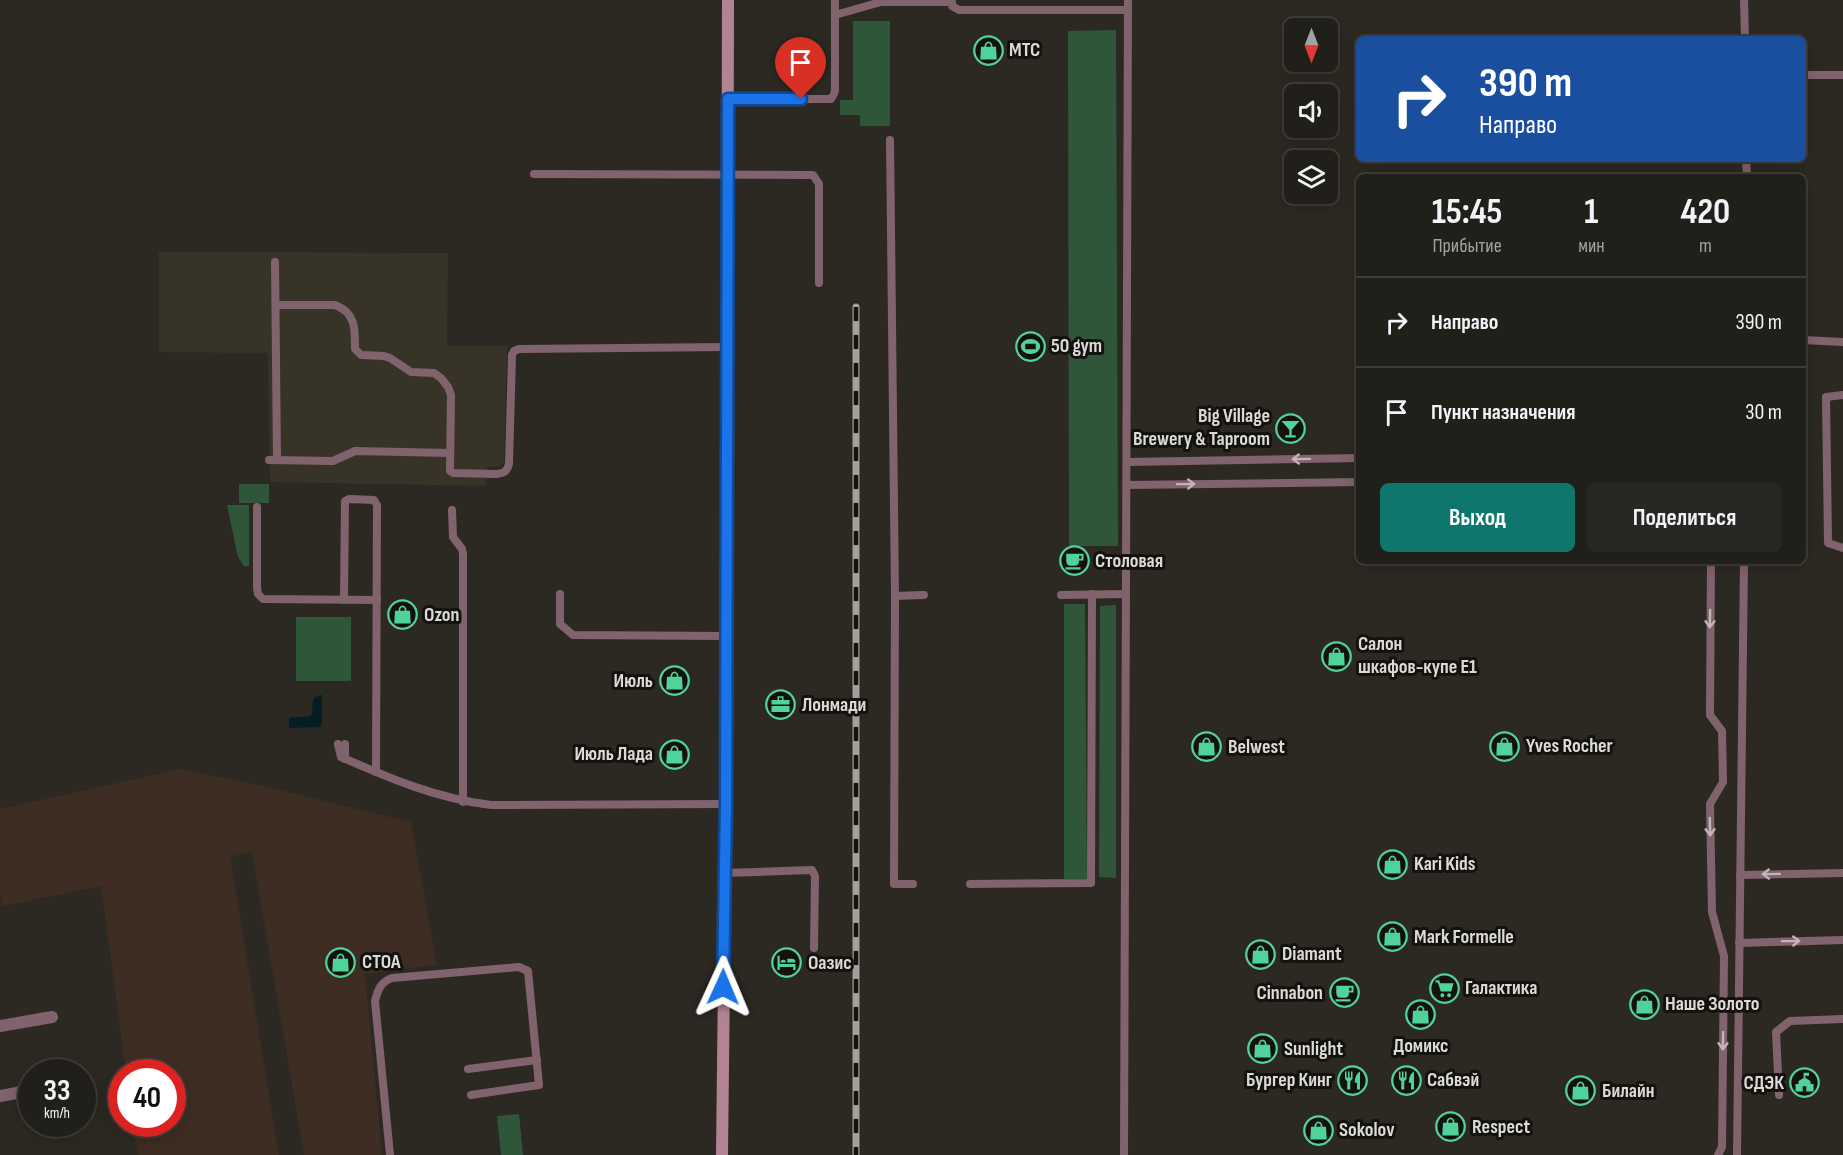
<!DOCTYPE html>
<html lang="ru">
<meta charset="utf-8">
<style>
:root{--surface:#211f1a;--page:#292723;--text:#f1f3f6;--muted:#a2a2a2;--line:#3e3d39;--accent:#0f766e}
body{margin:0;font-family:"Sofia Sans Condensed",sans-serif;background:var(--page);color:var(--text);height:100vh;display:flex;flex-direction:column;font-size:22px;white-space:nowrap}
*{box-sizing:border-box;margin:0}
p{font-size:20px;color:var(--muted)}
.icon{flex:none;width:33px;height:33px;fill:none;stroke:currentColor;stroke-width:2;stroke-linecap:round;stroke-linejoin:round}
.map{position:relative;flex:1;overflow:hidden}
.details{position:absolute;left:1356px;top:174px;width:450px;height:390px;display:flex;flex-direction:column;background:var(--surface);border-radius:9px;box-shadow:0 3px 15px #0003,0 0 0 2px var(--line)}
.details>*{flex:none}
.banner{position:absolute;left:1356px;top:36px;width:450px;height:126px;border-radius:9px;box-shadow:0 3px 15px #0003,0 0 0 2px var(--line);background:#1a4fa0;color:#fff;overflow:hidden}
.needle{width:39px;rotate:180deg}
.buttons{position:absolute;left:1284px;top:18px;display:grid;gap:12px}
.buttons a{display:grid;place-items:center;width:54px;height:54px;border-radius:9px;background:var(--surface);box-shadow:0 3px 15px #0003,0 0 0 2px var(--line);font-size:30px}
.speed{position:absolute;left:18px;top:1059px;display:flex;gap:12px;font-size:30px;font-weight:700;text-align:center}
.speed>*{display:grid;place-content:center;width:78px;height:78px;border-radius:50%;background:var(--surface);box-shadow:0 3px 15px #0003,0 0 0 2px var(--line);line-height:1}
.speed small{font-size:15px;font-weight:400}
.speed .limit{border:9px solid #d22;background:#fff;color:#111}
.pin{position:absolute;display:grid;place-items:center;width:51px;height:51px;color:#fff;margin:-62px -26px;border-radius:50% 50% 50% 0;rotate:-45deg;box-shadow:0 0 6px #0007}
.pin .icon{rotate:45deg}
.me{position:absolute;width:66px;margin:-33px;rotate:1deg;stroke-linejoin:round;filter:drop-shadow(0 0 4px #0008)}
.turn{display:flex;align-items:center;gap:21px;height:126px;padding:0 24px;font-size:27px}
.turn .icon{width:78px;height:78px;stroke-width:2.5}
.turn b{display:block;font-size:42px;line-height:51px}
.eta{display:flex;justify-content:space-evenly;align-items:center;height:102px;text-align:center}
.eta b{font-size:36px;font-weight:700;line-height:42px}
.cta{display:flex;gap:12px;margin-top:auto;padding:12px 24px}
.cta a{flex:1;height:69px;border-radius:9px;background:var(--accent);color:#fff;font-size:24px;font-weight:700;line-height:69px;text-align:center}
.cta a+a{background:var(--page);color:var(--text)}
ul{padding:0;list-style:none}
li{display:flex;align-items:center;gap:18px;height:90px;padding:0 24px;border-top:2px solid var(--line)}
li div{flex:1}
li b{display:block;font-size:22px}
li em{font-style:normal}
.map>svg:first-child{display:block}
.built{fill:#383327}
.industrial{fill:#3d2d23}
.green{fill:#30563a}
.water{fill:#031f25}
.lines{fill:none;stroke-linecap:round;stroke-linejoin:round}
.lane{stroke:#81636d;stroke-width:8}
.street{stroke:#81636d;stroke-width:12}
.secondary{stroke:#b28493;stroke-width:12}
.rail-casing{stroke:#a1a09b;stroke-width:7}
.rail{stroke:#13120f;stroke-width:4.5;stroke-dasharray:14;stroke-linecap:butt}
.oneway{stroke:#c0b6b6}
.route-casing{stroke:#114b97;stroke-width:15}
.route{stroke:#1a73e8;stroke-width:10}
.labels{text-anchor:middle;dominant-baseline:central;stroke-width:6;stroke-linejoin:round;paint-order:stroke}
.poi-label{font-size:20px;font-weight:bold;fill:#dbdad6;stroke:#13120f;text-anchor:start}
</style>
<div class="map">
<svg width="1843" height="1155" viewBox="0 0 1843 1155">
<rect width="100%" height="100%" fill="#2c2923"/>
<polygon class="built" points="159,252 448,253 447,346 507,346 504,461 502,465 499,467 487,467 486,486 270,482 268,353 159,352"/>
<polygon class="industrial" points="180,769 263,786 411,822 437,965 365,974 382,1155 304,1155 252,852 230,857 279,1155 138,1155 133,1124 172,1124 172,1072 126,1072 101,886 3,906 0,893 0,809"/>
<g class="green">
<polygon points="853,21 890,21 890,126 860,126 860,115 840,115 840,100 853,100"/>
<polygon points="1116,30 1118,546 1069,546 1068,31"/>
<rect x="239" y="484" width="30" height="19"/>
<polygon points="227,505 249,505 249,566 244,566 238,557"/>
<polygon points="1064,604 1085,604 1087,879 1064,879"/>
<polygon points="1116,605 1116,878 1099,877 1100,606"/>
<rect x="296" y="617" width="55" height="64"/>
<polygon points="519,1114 523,1155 501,1155 497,1116"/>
</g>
<path class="water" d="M322,695v28l-2,4 -31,1v-10l22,-2c4,-9 -3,-20 11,-21z"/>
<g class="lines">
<g class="lane">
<polyline points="1744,0 1745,39"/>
<polyline points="835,15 881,2 952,2 952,6 959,10 1128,10"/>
<polyline points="1803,75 1843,75"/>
<polyline points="727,99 831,99 834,94 835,90 835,0"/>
<polyline points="890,140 895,596"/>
<polyline points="1746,159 1747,177"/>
<polyline points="534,174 813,175 819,184 819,283"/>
<polyline points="275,262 277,460"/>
<path d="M276,305h59c21,8 20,24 20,44l6,6 23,1 6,2 21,14 23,1 7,5 7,9 3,8 -1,76 3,2 44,1c8,-1 10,-3 12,-10l3,-109 2,-4 5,-2 208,-2"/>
<polyline points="1803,340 1843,342"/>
<polyline points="1843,395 1826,397 1828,543 1843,548"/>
<polyline points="269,460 333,461 355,451 450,453"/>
<polyline points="1128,462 1359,458"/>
<polyline points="1128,485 1359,482"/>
<polyline points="257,507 257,588 258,594 263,599 377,600"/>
<polyline points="452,510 453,537 462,549 463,554 463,802"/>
<polyline points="1711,561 1710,715 1722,731 1723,782 1710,804 1712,912 1724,956 1722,1147 1718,1155"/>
<polyline points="560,594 560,624 573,635 726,636"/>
<polyline points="1061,595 1126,594"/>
<polyline points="344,600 345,501 349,499 374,500 377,505 376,772"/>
<path d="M338,744l3,13c48,21 97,42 150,48l235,-1"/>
<polyline points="345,744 345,759"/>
<polyline points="725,873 812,870 815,876 814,948"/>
<polyline points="1740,875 1843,873"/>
<polyline points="913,884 894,884 895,596 924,595"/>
<polyline points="970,884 1091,883 1092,594"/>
<polyline points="1739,943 1843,940"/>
<polyline points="468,1069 537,1060"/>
<polyline points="1779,1095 1776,1032 1790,1021 1843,1019"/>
<path d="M390,1155l-15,-154c3,-12 6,-19 17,-23l127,-11 9,4 11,114 -68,10"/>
<polyline points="1124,1155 1128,0"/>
<polyline points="1737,1155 1744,561"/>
</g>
<g class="street">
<polyline points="0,1026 52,1017"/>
<polyline points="0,1096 32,1090"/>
</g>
<polyline class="secondary" points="722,1155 726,804 728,0"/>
<defs>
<polyline id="rail" points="856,307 856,1155"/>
</defs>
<use href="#rail" class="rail-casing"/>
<use href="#rail" class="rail"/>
</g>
<defs><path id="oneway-shaft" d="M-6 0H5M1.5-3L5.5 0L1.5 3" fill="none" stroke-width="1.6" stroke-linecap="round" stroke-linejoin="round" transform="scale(1.5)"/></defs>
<g class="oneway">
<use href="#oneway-shaft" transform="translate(1301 459) rotate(179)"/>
<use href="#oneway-shaft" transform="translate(1186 484) rotate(-1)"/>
<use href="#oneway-shaft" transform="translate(1710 619) rotate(91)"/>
<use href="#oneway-shaft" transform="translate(1710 827) rotate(89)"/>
<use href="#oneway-shaft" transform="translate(1771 874) rotate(179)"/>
<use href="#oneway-shaft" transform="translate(1791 941) rotate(-1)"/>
<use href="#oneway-shaft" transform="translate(1723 1041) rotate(91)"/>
</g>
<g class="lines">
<defs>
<polyline id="route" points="723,987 726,804 728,99 801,99"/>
</defs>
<use href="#route" class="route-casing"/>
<use href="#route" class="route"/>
</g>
<defs>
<symbol id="shop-ring" viewBox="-11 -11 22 22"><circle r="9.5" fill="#13120f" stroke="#50d398" stroke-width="1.5"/><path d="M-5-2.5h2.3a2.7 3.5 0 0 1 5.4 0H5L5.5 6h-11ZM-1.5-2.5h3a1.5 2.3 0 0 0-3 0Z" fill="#50d398"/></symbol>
<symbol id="stadium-ring" viewBox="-11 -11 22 22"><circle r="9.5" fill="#13120f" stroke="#50d398" stroke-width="1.5"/><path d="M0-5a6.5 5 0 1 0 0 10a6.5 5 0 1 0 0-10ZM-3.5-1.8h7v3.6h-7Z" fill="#50d398"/></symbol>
<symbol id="bar-ring" viewBox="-11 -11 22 22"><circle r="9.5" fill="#13120f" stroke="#50d398" stroke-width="1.5"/><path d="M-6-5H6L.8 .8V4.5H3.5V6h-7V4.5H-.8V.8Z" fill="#50d398"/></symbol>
<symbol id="cafe-ring" viewBox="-11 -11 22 22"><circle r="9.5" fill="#13120f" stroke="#50d398" stroke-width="1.5"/><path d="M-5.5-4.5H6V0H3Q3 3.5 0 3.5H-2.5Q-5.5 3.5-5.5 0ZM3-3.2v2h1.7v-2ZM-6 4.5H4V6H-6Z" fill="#50d398"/></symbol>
<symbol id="office-ring" viewBox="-11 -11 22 22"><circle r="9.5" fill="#13120f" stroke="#50d398" stroke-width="1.5"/><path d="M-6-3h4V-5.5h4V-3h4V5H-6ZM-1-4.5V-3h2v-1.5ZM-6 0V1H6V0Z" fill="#50d398"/></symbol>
<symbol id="hotel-ring" viewBox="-11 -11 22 22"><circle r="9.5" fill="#13120f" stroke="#50d398" stroke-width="1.5"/><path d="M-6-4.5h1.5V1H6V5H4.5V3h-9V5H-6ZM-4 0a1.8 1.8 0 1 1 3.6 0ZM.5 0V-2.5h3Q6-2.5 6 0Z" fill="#50d398"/></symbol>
<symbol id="supermarket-ring" viewBox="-11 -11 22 22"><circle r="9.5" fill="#13120f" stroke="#50d398" stroke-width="1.5"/><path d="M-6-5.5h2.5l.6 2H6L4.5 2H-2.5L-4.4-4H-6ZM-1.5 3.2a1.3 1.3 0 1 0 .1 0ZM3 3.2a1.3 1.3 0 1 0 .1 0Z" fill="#50d398"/></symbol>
<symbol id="restaurant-ring" viewBox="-11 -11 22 22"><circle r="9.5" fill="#13120f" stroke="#50d398" stroke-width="1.5"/><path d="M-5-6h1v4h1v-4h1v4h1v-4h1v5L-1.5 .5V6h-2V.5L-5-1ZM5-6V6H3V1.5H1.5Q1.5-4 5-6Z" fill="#50d398"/></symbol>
<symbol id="civic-ring" viewBox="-11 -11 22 22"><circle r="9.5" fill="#13120f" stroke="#50d398" stroke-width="1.5"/><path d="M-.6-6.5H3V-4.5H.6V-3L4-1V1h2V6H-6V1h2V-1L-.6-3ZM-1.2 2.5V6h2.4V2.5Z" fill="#50d398"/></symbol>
</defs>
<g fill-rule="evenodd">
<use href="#shop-ring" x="972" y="34" width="33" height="33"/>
<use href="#stadium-ring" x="1014" y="330" width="33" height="33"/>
<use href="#bar-ring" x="1274" y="412" width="33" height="33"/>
<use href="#cafe-ring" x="1058" y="544" width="33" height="33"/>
<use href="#shop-ring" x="386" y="598" width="33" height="33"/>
<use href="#shop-ring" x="1320" y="640" width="33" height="33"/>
<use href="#shop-ring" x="658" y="664" width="33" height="33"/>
<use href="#office-ring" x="764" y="688" width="33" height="33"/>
<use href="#shop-ring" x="1488" y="730" width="33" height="33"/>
<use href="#shop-ring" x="1190" y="730" width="33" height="33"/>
<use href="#shop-ring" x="658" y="738" width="33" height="33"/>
<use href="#shop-ring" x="1376" y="848" width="33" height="33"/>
<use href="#shop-ring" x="1376" y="920" width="33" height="33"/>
<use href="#shop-ring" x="1244" y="938" width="33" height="33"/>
<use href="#shop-ring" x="324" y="946" width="33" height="33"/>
<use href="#hotel-ring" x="770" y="946" width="33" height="33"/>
<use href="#supermarket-ring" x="1428" y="972" width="33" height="33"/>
<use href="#cafe-ring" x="1328" y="976" width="33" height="33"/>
<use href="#shop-ring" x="1628" y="988" width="33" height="33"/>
<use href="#shop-ring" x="1404" y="998" width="33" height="33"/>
<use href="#shop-ring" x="1246" y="1032" width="33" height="33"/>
<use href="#restaurant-ring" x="1336" y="1064" width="33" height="33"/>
<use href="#restaurant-ring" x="1390" y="1064" width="33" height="33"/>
<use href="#civic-ring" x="1788" y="1066" width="33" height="33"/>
<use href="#shop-ring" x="1564" y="1074" width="33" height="33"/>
<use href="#shop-ring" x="1434" y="1110" width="33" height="33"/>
<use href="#shop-ring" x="1302" y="1114" width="33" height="33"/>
</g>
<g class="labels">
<g class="poi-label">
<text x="1009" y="50">МТС</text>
<text x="1051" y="346">50 gym</text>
<text x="1270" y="416" text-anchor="end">Big Village<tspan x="1270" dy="23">Brewery &amp; Taproom</tspan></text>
<text x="1095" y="561">Столовая</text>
<text x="424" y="615">Ozon</text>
<text x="1358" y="644">Салон<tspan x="1358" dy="23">шкафов-купе Е1</tspan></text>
<text x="653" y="681" text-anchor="end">Июль</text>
<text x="802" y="705">Лонмади</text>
<text x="1526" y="746">Yves Rocher</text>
<text x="1228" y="747">Belwest</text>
<text x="653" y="754" text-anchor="end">Июль Лада</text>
<text x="1414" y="864">Kari Kids</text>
<text x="1414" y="937">Mark Formelle</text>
<text x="1282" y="954">Diamant</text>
<text x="362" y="962">СТОА</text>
<text x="808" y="963">Оазис</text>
<text x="1465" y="988">Галактика</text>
<text x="1323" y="993" text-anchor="end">Cinnabon</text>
<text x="1665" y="1004">Наше Золото</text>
<text x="1421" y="1046" text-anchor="middle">Домикс</text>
<text x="1284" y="1049">Sunlight</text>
<text x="1332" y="1080" text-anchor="end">Бургер Кинг</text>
<text x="1427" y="1080">Сабвэй</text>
<text x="1784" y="1083" text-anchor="end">СДЭК</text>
<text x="1602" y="1091">Билайн</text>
<text x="1472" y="1127">Respect</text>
<text x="1339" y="1130">Sokolov</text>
</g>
</g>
</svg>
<div class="buttons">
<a><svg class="needle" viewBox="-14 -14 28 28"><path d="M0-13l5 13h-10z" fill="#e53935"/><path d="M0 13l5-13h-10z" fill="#a2a2a2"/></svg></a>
<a><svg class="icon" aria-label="sound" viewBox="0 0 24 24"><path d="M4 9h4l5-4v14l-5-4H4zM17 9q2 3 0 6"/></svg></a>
<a><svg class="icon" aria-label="layers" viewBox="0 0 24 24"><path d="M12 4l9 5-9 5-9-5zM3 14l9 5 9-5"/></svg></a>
</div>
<div class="speed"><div>33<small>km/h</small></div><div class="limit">40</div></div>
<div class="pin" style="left:801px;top:99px;background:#d93025"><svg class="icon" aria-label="arrive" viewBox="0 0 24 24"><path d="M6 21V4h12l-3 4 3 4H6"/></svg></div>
<svg class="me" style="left:723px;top:987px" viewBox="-20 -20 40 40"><path d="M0-17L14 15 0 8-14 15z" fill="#1a73e8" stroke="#fff" stroke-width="4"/></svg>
<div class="banner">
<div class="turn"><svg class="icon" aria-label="right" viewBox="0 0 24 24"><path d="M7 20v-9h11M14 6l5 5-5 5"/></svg><div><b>390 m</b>Направо</div></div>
</div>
<section class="details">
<div class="eta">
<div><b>15:45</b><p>Прибытие</p></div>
<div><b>1</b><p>мин</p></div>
<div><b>420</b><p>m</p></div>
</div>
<ul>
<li><svg class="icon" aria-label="right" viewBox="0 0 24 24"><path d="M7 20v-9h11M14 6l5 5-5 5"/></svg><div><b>Направо</b></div><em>390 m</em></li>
<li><svg class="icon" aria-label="arrive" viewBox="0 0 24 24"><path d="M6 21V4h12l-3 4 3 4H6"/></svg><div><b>Пункт назначения</b></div><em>30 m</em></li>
</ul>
<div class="cta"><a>Выход</a><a>Поделиться</a></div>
</section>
</div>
